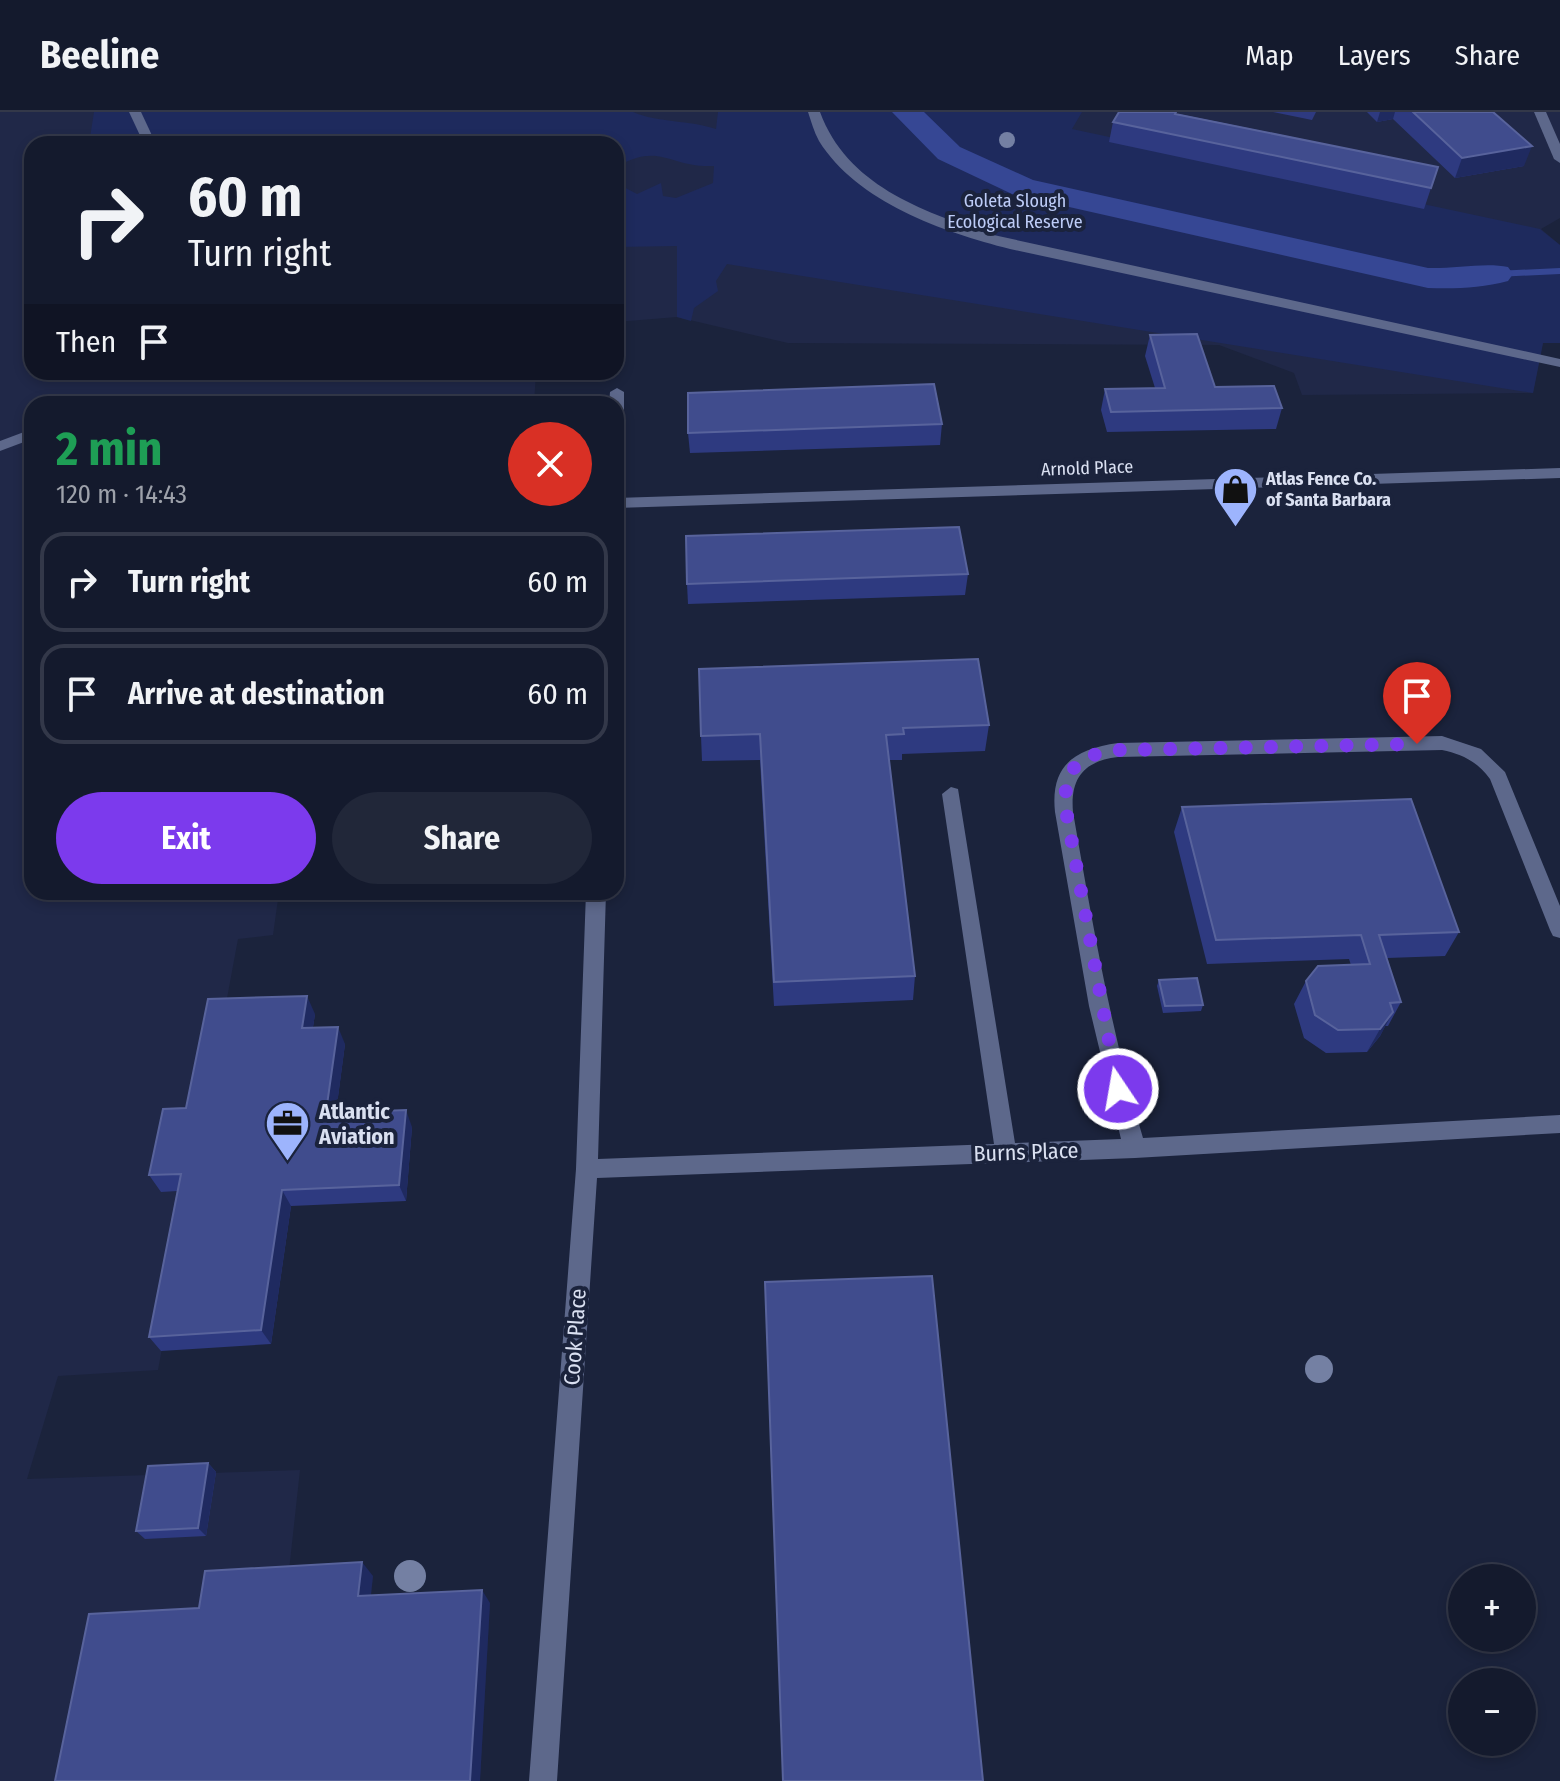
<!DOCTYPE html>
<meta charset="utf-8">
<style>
:root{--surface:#141a2d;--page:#212739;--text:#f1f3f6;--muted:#9da1aa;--line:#333849;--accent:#7c3aed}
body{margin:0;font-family:"Fira Sans Condensed",sans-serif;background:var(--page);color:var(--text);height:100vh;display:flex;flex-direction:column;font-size:30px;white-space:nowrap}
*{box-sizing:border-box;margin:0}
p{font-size:26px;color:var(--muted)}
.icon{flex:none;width:44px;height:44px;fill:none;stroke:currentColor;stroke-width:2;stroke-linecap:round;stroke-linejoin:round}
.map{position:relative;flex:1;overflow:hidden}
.side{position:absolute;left:24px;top:284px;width:600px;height:504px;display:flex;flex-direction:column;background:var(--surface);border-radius:24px;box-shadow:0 4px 12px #0003,0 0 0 2px var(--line)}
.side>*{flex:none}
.hud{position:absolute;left:24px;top:24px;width:600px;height:244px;border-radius:24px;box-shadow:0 4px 12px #0003,0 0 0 2px var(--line);background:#141a2d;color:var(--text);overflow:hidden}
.fabs{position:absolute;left:1448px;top:1452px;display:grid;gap:16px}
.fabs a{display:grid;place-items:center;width:88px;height:88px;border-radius:50%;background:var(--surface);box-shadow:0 4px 12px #0003,0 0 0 2px var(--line);font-size:40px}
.pin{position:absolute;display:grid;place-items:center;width:68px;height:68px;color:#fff;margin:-82px -34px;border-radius:50% 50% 50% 0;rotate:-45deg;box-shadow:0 0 8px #0007}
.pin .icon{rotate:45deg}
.me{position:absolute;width:88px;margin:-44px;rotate:348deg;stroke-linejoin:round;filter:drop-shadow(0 0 6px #0008)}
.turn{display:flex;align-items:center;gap:28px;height:168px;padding:0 32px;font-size:36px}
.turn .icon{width:104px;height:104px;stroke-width:2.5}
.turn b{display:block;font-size:56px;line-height:68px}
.then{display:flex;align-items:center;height:76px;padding:0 32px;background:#0003;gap:16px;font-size:30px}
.round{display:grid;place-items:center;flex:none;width:84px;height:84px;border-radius:42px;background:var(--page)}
.overview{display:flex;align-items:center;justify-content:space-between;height:136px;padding:0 32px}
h1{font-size:48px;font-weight:700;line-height:60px;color:#1e9e55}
.primary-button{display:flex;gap:16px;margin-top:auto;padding:16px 32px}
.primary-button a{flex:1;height:92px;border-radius:48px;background:var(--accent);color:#fff;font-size:32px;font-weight:700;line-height:92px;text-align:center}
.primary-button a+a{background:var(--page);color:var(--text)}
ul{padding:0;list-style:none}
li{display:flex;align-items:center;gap:24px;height:100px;margin:0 16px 12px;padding:0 16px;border:4px solid var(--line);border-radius:24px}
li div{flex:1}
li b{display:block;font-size:30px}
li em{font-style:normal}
header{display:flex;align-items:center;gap:48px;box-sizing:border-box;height:112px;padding:0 40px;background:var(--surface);border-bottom:2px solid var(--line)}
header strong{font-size:38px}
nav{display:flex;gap:44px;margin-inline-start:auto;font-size:28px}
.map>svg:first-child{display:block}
.built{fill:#202848}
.green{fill:#1e2a5d}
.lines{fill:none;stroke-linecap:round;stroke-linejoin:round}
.stream{fill:#364794;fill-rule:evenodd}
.canal{fill:#364794;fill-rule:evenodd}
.minor{fill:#5d688b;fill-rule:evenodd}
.tree{fill:#7480a3}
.wall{fill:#2e3a80}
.shaded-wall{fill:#1f2a60}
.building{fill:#404c8d;stroke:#58639c;stroke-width:2}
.route{stroke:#7c3aed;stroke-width:14;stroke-dasharray:0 25.2}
.labels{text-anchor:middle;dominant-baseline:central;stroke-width:8;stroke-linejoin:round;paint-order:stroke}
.far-park-label{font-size:18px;fill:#bdccf7;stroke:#1b233c}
.far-street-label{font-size:18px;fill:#dae0f1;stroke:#1b233c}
.far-poi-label{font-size:18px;font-weight:bold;fill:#dae0f1;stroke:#1b233c;text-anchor:start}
.poi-label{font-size:22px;font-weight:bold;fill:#dae0f1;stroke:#1b233c;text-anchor:start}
.street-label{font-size:22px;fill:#dae0f1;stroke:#1b233c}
</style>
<header>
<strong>Beeline</strong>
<nav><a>Map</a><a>Layers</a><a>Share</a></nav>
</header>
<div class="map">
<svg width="1560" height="1669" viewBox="0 0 1560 1669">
<rect width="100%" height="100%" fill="#1b233c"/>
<polygon class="built" points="0,0 1560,0 1560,106 1541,117 1560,133 1560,231 1543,231 1533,281 1302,283 1294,261 1219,233 788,231 677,205 616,210 616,32 32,32 32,260 536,260 534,292 32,292 32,780 279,780 273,823 238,827 158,1258 58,1264 27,1367 300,1358 288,1468 373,1464 370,1498 490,1491 480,1669 0,1669"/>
<path class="green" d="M94,0h539c26,11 56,8 83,17l2,-17h364l-10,17 468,100 20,16v98h-17l-10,50 -806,-129 -11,17 2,10 -24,17 -3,13 -14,-4v-71l-61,1v-64l21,11 24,-11 2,13 13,2 37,-15 1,-17c-45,2 -53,-25 -98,1v-23h-527z"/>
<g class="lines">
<polygon class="stream" points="1560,156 1560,162 1496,165 1491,162 1496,159"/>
<path class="canal" d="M892,0h32l36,35 73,33 395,88c24,1 58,-6 80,-1l5,7 -5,7c-27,7 -52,8 -80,7l-416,-94 -74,-35z"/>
<g class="minor">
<polygon points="129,0 141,0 156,32 144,32"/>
<path d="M808,0h12c27,73 100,98 169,122l571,125v8l-550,-118c-67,-17 -153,-47 -191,-108 -5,-9 -8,-20 -11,-29z"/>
<polygon points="1534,0 1546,0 1560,32 1560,51 1554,47"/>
<polygon points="617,276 624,280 624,313 616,318 616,292 609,292 610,280"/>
<polygon points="32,317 32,327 0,339 0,329"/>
<polygon points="1560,356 1560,366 616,396 616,386"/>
<path d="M1442,624l39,13 24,23 55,134v32l-7,-2 -3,-6 -60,-151c-12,-17 -28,-25 -48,-29l-324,7c-34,4 -48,21 -45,55 19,109 38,220 70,326l417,-23v18l-425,25 -538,20 -40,603h-28l47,-612 10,-277h20l-8,267 396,-15 -52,-350 9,-7 7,2 57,354 106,-4 -32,-133 -34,-194c-5,-47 20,-63 63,-69z"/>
</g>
</g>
<g class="tree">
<circle cx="1007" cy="28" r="8"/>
<circle cx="1319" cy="1257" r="14"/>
<circle cx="410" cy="1464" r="16"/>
</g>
<g class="wall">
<polygon points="1273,0 1316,0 1312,8"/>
<polygon points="1367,0 1493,0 1524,54 1455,66 1393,7 1377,10"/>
<polygon points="1179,2 1438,55 1424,97 1109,30 1113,10"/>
<polygon points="1150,223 1215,275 1282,296 1276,317 1107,320 1101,298 1105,277 1155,276 1145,244"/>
<polygon points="942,312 940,333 690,341 688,321"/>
<polygon points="968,462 965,483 688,492 687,472"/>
<polygon points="989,613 985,639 902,642 902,648 889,648 915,864 913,888 774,894 760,648 702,649 701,624"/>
<polygon points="1182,695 1459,820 1445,844 1387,846 1401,890 1388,914 1385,914 1380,924 1367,940 1326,941 1304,926 1294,892 1306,869 1351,853 1349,847 1207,852 1174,720"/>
<polygon points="1159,868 1203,893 1201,899 1163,901 1157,874"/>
<polygon points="315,902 313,915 345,932 335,1007 412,1015 406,1089 291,1094 271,1232 161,1239 149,1225 177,1079 161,1080 149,1063"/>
<polygon points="208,1351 216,1360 206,1424 145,1427 136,1419"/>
</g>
<g class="shaded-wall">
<polygon points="1380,0 1395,0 1393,7 1377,10"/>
<polygon points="1532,34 1524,54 1455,66 1462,46"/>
<polygon points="307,884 315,902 310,934 302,916"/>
<polygon points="1393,900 1380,924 1367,940 1380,917"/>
<polygon points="338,915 345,932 333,1024 325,1007"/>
<polygon points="406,998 412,1015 406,1089 399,1073"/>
<polygon points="282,1078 291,1094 271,1232 261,1218"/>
<polygon points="208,1351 216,1360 206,1424 198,1416"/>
<polygon points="362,1450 373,1464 369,1498 358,1484"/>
<polygon points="482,1478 490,1491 480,1669 470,1669"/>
</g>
<g class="building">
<polygon points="1119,0 1176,0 1175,2 1438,55 1431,76 1113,10"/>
<polygon points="1413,0 1493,0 1532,34 1462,46"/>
<polygon points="1197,222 1215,275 1274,274 1282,296 1111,300 1105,277 1165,276 1150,223"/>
<polygon points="934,272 942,312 688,321 688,281"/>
<polygon points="959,415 968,462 687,472 686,424"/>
<polygon points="978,547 989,613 903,616 904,622 886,623 915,864 774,870 760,622 701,624 699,557"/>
<polygon points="1411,687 1459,820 1379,823 1401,890 1390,891 1393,900 1380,917 1338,918 1315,903 1306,869 1318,854 1370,852 1361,823 1216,828 1182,695"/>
<polygon points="1197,866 1203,893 1165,894 1159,868"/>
<polygon points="307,884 302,916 338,915 325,1007 355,1006 355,1000 406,998 399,1073 282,1078 261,1218 149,1225 181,1062 149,1063 163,997 186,996 208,887"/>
<polygon points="932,1164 983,1669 783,1669 765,1170"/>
<polygon points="208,1351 198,1416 136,1419 148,1354"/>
<polygon points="362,1450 358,1484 482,1478 470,1669 55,1669 89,1502 199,1496 205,1459"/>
</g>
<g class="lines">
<path class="route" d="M1118,977l-51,-273c-6,-43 6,-61 51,-66l299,-6"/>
</g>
<defs>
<symbol id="shop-pin" viewBox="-11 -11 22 30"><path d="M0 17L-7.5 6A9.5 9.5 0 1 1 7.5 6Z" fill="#9db4fd" stroke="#1b233c"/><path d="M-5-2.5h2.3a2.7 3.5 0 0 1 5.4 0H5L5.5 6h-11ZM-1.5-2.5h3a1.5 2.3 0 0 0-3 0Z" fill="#111"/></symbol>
<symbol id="office-pin" viewBox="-11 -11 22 30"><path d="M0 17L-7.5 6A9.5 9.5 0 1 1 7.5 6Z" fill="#9db4fd" stroke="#1b233c"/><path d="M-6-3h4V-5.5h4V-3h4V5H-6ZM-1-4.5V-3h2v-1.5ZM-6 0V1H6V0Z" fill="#111"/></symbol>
</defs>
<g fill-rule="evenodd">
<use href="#shop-pin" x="1210" y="352" width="51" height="69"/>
<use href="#office-pin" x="262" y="986" width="51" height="69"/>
</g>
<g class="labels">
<g class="far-park-label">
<text x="1015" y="89">Goleta Slough<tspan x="1015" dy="21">Ecological Reserve</tspan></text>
</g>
<g class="far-street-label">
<text transform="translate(1087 356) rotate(-2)">Arnold Place</text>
</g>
<g class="far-poi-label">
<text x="1266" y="367">Atlas Fence Co.<tspan x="1266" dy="21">of Santa Barbara</tspan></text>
</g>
<g class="poi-label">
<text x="319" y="999">Atlantic<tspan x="319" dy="25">Aviation</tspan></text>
</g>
<g class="street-label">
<text transform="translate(1026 1040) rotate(-2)">Burns Place</text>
<text transform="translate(575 1225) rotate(-86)">Cook Place</text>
</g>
</g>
</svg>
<div class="fabs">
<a>+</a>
<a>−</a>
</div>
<div class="pin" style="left:1417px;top:632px;background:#d93025"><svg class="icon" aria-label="arrive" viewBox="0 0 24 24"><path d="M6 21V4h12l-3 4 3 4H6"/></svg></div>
<svg class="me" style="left:1118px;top:977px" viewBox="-20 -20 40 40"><circle r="17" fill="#7c3aed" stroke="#fff" stroke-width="3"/><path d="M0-11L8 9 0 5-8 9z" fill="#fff"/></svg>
<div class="hud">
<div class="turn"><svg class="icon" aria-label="right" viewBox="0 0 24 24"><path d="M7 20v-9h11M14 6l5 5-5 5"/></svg><div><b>60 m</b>Turn right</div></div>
<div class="then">Then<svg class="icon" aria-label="arrive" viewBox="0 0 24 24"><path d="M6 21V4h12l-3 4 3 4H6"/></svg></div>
</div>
<section class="side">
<div class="overview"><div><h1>2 min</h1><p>120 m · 14:43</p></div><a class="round" style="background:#d93025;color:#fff"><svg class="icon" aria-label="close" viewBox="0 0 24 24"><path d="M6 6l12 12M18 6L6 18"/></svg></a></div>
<ul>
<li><svg class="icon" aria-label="right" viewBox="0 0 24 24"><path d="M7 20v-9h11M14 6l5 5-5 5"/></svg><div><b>Turn right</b></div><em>60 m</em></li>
<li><svg class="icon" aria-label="arrive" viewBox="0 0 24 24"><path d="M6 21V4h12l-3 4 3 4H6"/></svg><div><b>Arrive at destination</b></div><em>60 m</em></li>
</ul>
<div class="primary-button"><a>Exit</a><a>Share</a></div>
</section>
</div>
